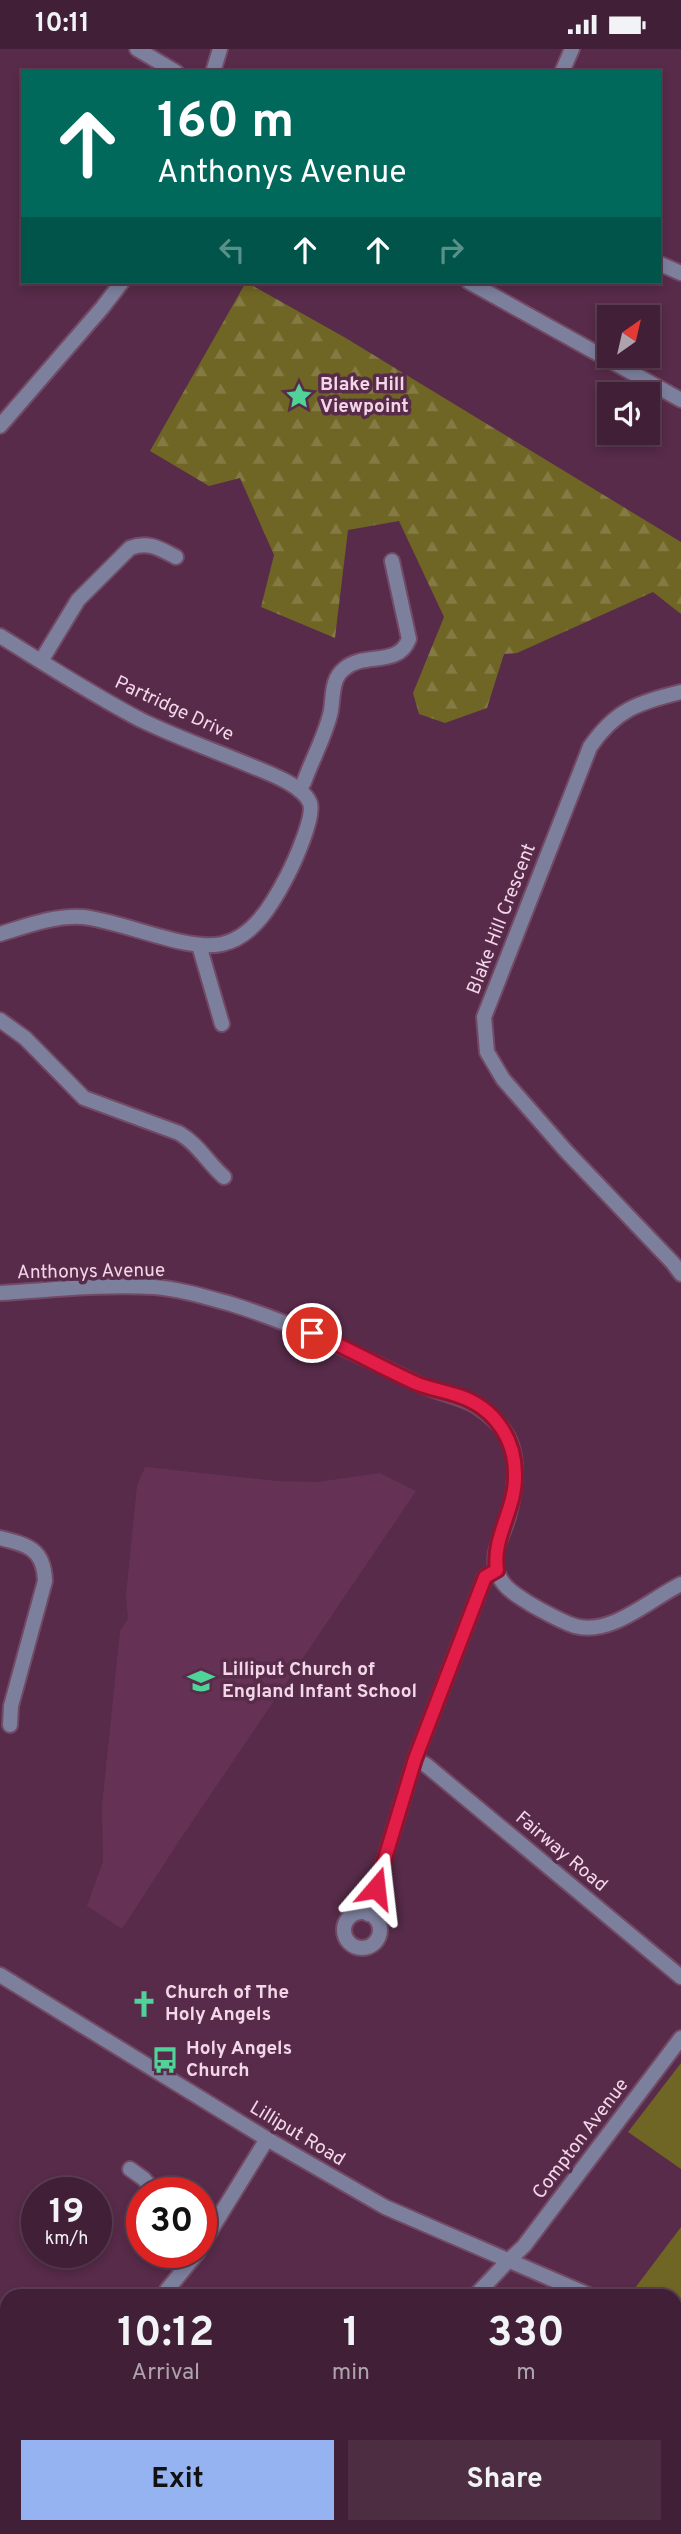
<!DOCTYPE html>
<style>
:root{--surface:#412037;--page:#4c2d42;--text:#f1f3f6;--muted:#aea3ad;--line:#5a3e52;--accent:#95b2f1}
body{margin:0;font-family:Overpass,sans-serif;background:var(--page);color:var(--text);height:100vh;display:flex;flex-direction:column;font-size:26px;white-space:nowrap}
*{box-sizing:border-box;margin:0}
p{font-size:23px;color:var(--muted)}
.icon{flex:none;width:38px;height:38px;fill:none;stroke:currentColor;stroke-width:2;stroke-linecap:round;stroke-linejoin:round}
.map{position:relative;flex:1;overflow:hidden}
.details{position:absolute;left:0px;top:2240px;width:682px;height:245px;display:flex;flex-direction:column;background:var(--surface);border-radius:21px 21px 0 0;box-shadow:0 4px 10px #0003,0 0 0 2px var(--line)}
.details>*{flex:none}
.banner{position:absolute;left:21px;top:21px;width:640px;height:214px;border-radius:0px;box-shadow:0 4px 10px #0003,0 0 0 2px var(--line);background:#00695c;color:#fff;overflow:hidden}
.needle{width:46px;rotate:34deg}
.controls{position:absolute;left:597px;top:256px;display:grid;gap:14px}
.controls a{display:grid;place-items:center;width:63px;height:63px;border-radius:0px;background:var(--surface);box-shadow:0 4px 10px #0003,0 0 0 2px var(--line);font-size:35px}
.speed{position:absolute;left:21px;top:2128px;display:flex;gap:14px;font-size:35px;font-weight:700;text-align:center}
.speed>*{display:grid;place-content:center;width:91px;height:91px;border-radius:50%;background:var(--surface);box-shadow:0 4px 10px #0003,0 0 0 2px var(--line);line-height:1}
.speed small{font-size:18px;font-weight:400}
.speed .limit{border:10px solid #d22;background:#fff;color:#111}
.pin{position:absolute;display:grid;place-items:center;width:60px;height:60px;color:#fff;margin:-30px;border:4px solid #fff;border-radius:50%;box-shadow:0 2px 7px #0007}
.me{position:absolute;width:77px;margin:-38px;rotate:17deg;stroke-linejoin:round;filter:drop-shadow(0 0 5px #0008)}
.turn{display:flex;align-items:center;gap:24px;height:147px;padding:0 21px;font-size:32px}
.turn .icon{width:91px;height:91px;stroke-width:2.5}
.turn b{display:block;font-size:49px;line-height:60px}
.lanes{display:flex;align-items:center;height:66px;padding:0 21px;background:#0003;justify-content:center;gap:35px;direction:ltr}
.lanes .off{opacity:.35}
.eta{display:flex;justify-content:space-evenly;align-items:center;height:119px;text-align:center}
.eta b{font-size:42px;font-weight:700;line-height:49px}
.action{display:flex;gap:14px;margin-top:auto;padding:14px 21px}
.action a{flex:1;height:80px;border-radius:0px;background:var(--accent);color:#111;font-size:28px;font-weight:700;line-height:80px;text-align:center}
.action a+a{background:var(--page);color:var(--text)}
.status{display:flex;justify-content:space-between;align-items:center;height:49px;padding:0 35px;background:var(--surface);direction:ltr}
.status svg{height:19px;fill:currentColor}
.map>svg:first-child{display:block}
.built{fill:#653255}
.grass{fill:#6f6524}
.forest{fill:url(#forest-firs)}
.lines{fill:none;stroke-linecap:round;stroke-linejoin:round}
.minor-casing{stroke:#734a66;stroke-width:18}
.tertiary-casing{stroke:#734a66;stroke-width:18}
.minor{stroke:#7d809d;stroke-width:14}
.tertiary{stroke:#7d809d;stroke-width:14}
.route-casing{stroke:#92132f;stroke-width:18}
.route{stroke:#e11d48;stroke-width:12}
.labels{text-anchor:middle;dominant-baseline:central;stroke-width:7;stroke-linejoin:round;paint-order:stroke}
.poi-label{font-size:19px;font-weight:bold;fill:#f3d6e8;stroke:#572b49;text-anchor:start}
.street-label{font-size:19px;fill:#f3d6e8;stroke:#572b49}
</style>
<div class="status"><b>10:11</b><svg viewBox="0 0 49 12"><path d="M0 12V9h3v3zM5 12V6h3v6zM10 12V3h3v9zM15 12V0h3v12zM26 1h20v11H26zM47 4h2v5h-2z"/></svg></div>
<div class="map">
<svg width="681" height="2485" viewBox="0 0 681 2485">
<defs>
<pattern id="forest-firs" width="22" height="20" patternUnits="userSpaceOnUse" patternTransform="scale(1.75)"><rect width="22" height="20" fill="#6f6524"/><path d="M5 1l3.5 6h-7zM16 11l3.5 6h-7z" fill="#847a44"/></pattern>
</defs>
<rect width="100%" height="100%" fill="#572b49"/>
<polygon class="built" points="145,1418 278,1432 317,1433 380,1424 416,1442 179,1792 122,1880 87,1857 103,1812 102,1757 120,1582 128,1570 126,1546 137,1437"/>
<g class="grass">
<polygon points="681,2014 681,2120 628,2083"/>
<polygon points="681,2178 681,2270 676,2268 676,2247 629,2247"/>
<polygon points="681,2343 681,2485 541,2485 548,2478 676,2478 676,2348"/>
</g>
<polygon class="forest" points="246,233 344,288 681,493 681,565 653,543 517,604 504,605 487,659 445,674 419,665 413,644 444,568 399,472 348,481 335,589 261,558 274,506 240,429 209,437 150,402"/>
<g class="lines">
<defs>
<g id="minor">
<polyline points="137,0 176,23"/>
<polyline points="213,23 220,0"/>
<polyline points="562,23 572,0"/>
<polyline points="660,215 681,224"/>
<polyline points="469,233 681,351"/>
<polyline points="0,377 102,259 122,233"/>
<path d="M0,587c47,29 93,59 141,84 35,17 72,30 108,45 17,7 54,20 61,38 5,14 -17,62 -24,75 -14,27 -33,59 -64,66 -34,8 -100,-23 -139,-27 -28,-2 -57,9 -83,17"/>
<path d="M41,612l37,-61 52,-52c18,-7 29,0 46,9"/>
<path d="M681,643c-42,10 -66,18 -91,55l-106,270 3,35 16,27 63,72 107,112 8,11"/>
<path d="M299,741l5,-8c8,-22 20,-44 26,-67 4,-15 0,-35 14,-46 20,-18 54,-1 65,-30l-17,-78"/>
<polyline points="199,896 222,975"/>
<path d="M0,971l25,18 59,60 95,35c19,11 29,30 45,44"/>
<path d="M0,1244c51,-3 103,-9 154,-6 26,2 52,10 77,17 64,20 122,48 181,77 36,18 57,11 88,45 22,24 16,62 8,91 -6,20 -20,40 -8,61 6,12 21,20 32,27 13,7 28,16 43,21 37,10 75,-27 106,-42"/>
<path d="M0,1489c28,7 44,11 45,43l-34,125 -1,19"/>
<polyline points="415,1710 426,1716 681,1928"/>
<circle cx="362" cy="1881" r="18"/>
<polyline points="368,1865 415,1710 485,1528 497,1521"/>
<polyline points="130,2120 144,2130 156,2144"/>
<polyline points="201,2197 267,2090"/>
<polyline points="167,2241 198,2203"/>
<polyline points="475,2247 508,2212"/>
<polyline points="233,2485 240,2478"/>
</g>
<g id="tertiary">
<polyline points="0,1926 267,2090 385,2158 591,2247"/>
<polyline points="508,2212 524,2197 681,1989"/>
<polyline points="676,2282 681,2285"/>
</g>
</defs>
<use href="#minor" class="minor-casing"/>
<use href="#tertiary" class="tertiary-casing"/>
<use href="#minor" class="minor"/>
<use href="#tertiary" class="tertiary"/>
</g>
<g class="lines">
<defs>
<path id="route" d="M312,1284c36,15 70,35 106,51 13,5 27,7 41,12 36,12 57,44 56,81 0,33 -23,61 -18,93l-12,7 -70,182 -39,129"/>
</defs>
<use href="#route" class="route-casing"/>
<use href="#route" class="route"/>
</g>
<defs>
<symbol id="sight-bare" viewBox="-9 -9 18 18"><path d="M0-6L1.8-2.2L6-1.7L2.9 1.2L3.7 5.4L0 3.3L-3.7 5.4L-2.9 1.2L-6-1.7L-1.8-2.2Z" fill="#50d398" stroke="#572b49" stroke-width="2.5" paint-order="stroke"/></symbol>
<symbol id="school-bare" viewBox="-9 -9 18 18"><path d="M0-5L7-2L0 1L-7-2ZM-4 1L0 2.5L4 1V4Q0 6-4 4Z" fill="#50d398" stroke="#572b49" stroke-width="2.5" paint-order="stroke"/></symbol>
<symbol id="church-bare" viewBox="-9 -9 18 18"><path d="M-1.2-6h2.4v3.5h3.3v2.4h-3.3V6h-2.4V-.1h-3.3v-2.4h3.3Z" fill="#50d398" stroke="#572b49" stroke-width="2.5" paint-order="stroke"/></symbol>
<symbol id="bus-bare" viewBox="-9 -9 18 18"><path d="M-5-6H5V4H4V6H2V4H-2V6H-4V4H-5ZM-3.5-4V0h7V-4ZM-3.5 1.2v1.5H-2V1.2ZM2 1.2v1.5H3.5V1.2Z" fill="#50d398" stroke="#572b49" stroke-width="2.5" paint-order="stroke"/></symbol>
</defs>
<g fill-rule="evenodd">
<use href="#sight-bare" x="280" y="328" width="38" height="38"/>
<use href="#school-bare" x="182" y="1613" width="38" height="38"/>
<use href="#church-bare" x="125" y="1936" width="38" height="38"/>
<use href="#bus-bare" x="146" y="1992" width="38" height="38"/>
</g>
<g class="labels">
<g class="poi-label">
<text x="320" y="336">Blake Hill<tspan x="320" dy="22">Viewpoint</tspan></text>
<text x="222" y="1621">Lilliput Church of<tspan x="222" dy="22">England Infant School</tspan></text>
<text x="165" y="1944">Church of The<tspan x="165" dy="22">Holy Angels</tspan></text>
<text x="186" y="2000">Holy Angels<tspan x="186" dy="22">Church</tspan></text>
</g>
<g class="street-label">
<text transform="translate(174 660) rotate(25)">Partridge Drive</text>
<text transform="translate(502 870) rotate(-69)">Blake Hill Crescent</text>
<text transform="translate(91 1223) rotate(-1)">Anthonys Avenue</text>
<text transform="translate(561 1803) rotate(40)">Fairway Road</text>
<text transform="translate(297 2085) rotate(31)">Lilliput Road</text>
<text transform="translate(581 2090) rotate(-53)">Compton Avenue</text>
</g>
</g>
</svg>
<div class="controls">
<a><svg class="needle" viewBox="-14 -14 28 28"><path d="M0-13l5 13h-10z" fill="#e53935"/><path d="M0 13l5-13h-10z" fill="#aea3ad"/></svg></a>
<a><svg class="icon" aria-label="sound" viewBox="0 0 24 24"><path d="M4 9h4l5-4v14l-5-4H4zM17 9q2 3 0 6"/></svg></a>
</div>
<div class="speed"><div>19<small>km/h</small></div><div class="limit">30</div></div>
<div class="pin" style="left:312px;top:1284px;background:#d93025"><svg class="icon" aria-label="arrive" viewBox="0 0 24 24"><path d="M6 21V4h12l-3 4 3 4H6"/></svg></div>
<svg class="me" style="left:376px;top:1839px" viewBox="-20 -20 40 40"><path d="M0-17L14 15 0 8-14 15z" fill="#e11d48" stroke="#fff" stroke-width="4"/></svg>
<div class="banner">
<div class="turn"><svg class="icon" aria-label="ahead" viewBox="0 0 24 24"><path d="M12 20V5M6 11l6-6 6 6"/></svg><div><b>160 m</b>Anthonys Avenue</div></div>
<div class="lanes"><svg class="icon off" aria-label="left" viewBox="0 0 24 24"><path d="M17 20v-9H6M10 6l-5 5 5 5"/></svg><svg class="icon" aria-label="ahead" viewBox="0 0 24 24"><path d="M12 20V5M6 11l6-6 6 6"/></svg><svg class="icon" aria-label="ahead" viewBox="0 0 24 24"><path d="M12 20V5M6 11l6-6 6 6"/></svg><svg class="icon off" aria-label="right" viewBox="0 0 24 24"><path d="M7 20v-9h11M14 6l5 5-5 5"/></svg></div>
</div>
<section class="details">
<div class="eta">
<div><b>10:12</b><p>Arrival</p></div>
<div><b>1</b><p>min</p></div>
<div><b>330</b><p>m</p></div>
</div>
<div class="action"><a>Exit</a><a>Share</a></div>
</section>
</div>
